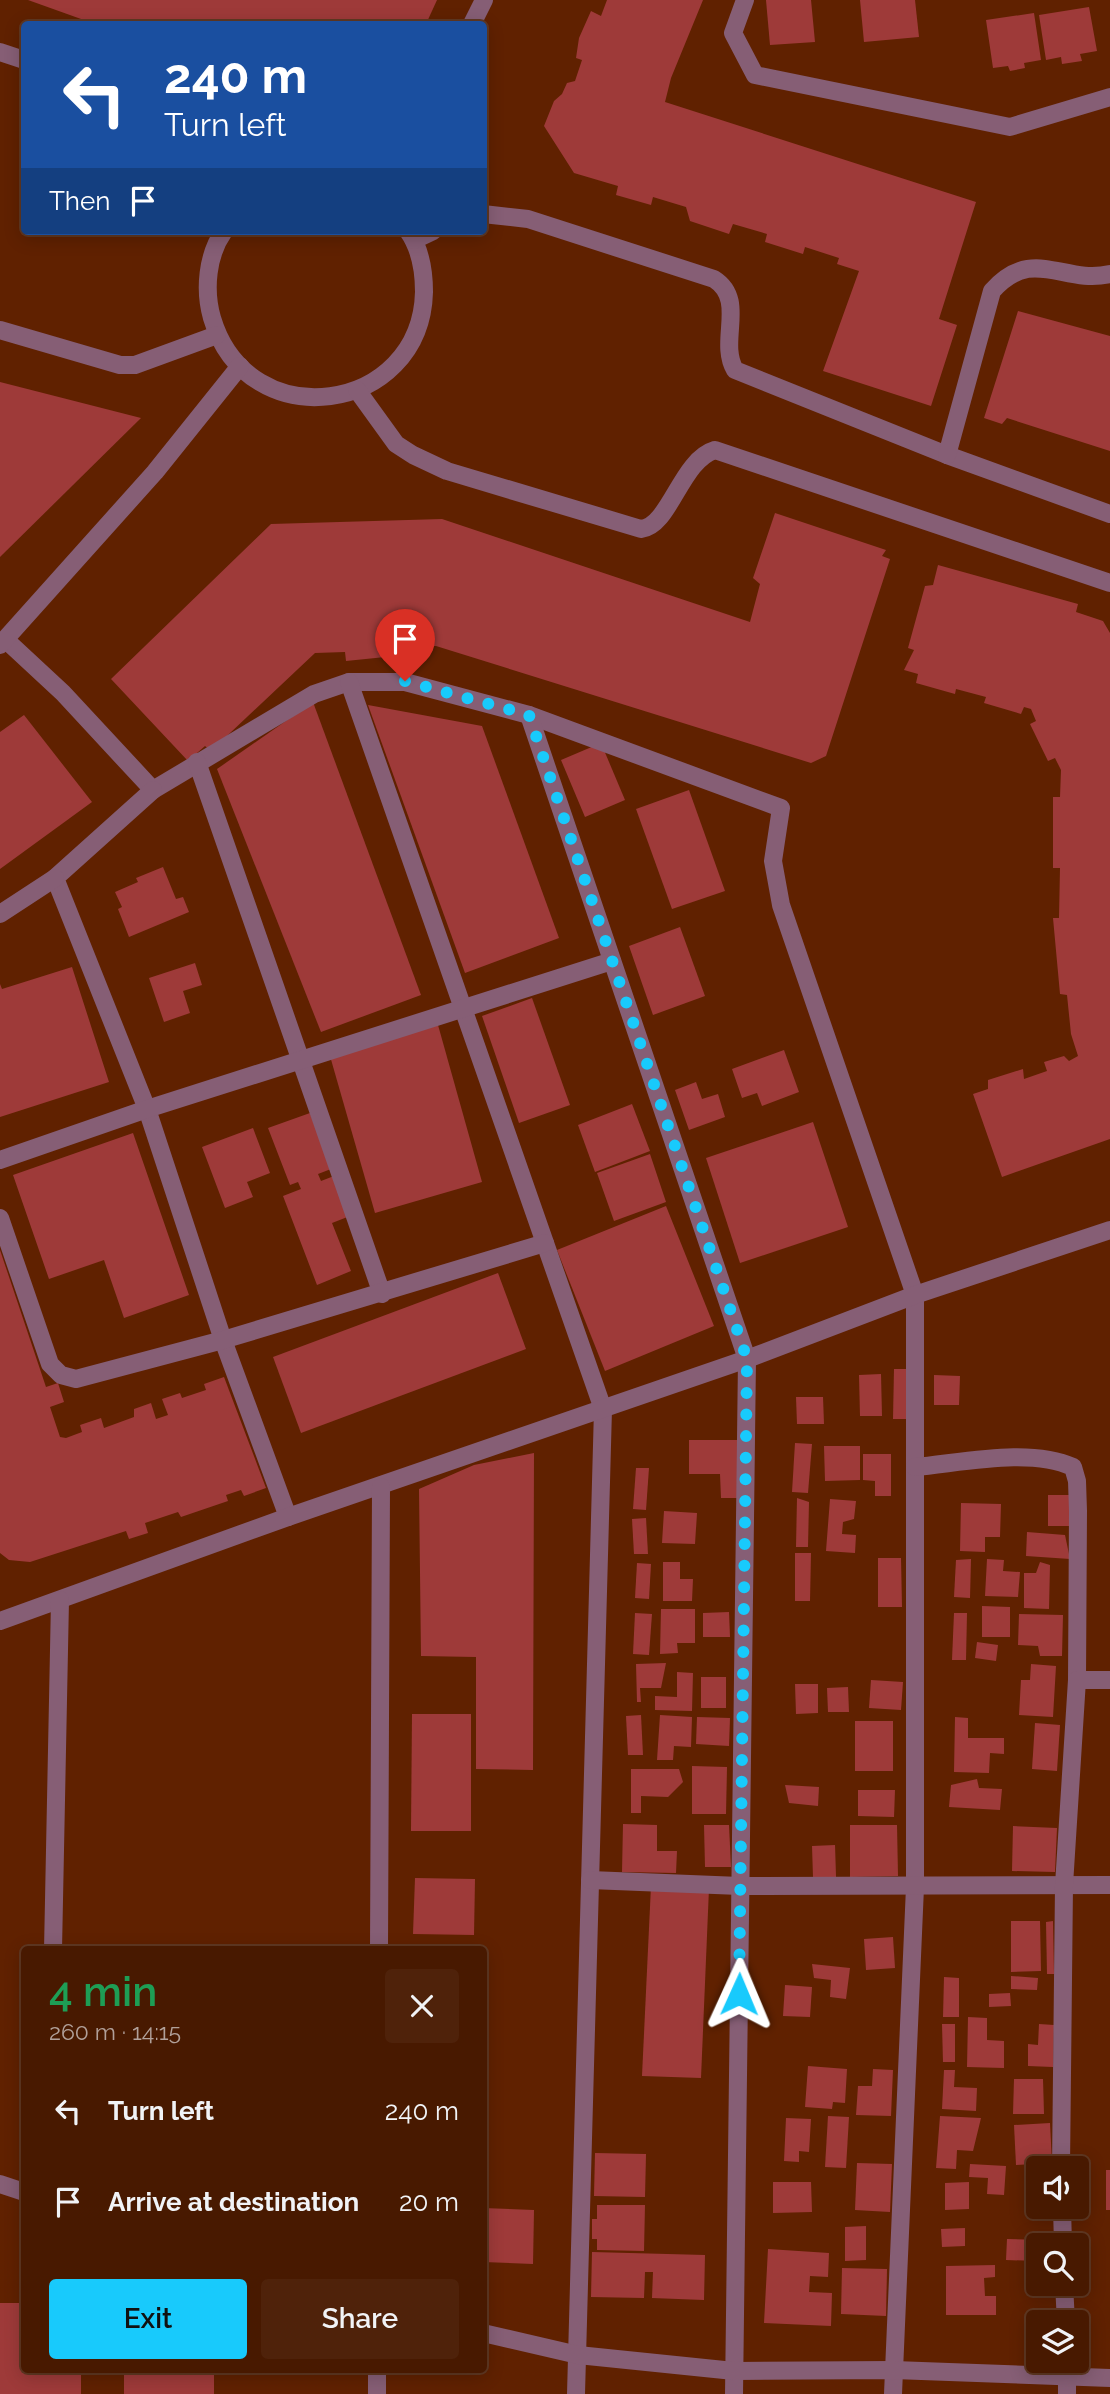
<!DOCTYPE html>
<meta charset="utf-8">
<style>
:root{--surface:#481900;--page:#4f220a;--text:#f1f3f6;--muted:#b1a099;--line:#603822;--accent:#18cafc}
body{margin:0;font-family:Raleway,sans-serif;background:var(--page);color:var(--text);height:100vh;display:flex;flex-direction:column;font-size:26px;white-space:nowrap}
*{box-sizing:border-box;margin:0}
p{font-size:23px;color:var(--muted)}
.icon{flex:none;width:38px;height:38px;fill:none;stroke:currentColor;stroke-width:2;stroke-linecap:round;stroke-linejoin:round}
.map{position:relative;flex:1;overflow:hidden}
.details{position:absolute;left:21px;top:1946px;width:466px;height:427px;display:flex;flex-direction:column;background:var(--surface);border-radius:7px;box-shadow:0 4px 18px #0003,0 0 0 2px var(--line)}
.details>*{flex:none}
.guide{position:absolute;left:21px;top:21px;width:466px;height:214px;border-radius:7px;box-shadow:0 4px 18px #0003,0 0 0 2px var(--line);background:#1a4fa0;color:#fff;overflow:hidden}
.buttons{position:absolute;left:1026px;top:2156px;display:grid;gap:14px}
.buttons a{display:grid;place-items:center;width:63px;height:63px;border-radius:7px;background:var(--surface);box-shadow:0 4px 18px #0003,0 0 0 2px var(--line);font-size:35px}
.pin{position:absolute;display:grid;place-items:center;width:60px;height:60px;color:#fff;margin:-72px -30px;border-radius:50% 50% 50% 0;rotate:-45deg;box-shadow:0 0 7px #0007}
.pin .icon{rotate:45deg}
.me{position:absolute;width:77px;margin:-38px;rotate:1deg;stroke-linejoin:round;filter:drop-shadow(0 0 5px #0008)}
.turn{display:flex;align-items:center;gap:24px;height:147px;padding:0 28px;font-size:32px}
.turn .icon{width:91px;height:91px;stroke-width:2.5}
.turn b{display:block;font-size:49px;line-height:60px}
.then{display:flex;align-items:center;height:66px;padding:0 28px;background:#0003;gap:14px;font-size:26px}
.round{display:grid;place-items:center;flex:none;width:74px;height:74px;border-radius:7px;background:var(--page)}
.overview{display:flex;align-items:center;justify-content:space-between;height:119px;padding:0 28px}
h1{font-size:42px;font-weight:600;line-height:52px;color:#1e9e55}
.action{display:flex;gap:14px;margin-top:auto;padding:14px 28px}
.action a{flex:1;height:80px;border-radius:7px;background:var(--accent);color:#111;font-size:28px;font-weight:600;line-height:80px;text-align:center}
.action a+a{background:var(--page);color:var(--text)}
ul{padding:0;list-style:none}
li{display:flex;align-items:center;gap:21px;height:91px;padding:0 28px}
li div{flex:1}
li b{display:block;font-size:26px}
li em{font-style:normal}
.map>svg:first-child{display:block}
.building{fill:#9e3a39}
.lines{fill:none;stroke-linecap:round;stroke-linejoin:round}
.minor{stroke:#865e75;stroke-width:18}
.route{stroke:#18cafc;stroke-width:12;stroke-dasharray:0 21.6}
</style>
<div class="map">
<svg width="1110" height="2394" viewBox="0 0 1110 2394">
<rect width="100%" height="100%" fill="#602100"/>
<g class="building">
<polygon points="28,0 437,0 426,24 95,24"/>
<polygon points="607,0 703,0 671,78 665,102 976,202 939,319 957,325 931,406 823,371 859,271 837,264 839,258 805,247 803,254 765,242 767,234 733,224 729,234 690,221 686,207 653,197 651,205 616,195 618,186 574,173 544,126 554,101 562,94 567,83 575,81 582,60 576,58 579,38 591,11 601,16"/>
<polygon points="766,0 811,0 815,42 770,45"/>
<polygon points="860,0 915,0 919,37 864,42"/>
<polygon points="1089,7 1097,51 1080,54 1082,61 1062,64 1061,57 1046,60 1039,15"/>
<polygon points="1034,13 1041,60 1024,63 1025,68 1010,71 1008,66 993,68 986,20"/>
<polygon points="1018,311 1110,336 1110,451 1007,418 1002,424 984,418"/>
<polygon points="0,382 141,418 0,557"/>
<polygon points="775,513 886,550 882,556 890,559 826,756 811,763 436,646 404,647 405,655 346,661 345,652 315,653 211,751 205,746 188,761 111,679 271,524 442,519 750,622 760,584 753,578"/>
<polygon points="938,565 1078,604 1076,612 1103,621 1110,633 1110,1139 1002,1177 973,1094 988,1089 988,1080 1023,1069 1024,1079 1047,1071 1044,1062 1064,1056 1069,1061 1078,1056 1071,1034 1067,995 1060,994 1053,918 1059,918 1060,868 1053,868 1053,797 1060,797 1061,770 1055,758 1048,761 1030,724 1036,721 1031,709 1024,707 1021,714 984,703 986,697 956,689 955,694 916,683 918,674 904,670 914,650 908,648 925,586 933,585"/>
<polygon points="313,702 421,995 321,1032 217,769"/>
<polygon points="368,705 482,726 559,938 465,973"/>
<polygon points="24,715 92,802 0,869 0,732"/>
<polygon points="601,743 625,800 585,817 561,760"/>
<polygon points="689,790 725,891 672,909 636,809"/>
<polygon points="163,867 176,899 183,897 189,912 129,937 118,909 122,907 115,892 138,882 136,878"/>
<polygon points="680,927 705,996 653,1015 629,946"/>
<polygon points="195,963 202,985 183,991 190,1013 164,1022 149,978"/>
<polygon points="72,967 109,1082 0,1117 0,984 2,989"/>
<polygon points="532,998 570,1105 519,1123 482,1016"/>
<polygon points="438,1025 482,1182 375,1213 330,1056"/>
<polygon points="784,1050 799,1092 762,1106 757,1093 742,1098 732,1069"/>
<polygon points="696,1082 702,1099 718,1094 725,1117 689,1130 675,1090"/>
<polygon points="632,1104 650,1151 595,1172 578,1125"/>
<polygon points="310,1113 331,1169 318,1174 321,1181 334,1176 350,1216 332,1223 351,1271 317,1285 283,1196 301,1189 298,1182 290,1185 268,1128"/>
<polygon points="813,1122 848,1227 740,1263 706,1158"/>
<polygon points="253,1128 270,1173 247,1182 253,1197 225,1208 202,1147"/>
<polygon points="133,1133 189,1295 124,1318 104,1260 49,1279 13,1175"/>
<polygon points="650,1154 666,1202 614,1221 597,1173"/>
<polygon points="666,1206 714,1326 605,1371 557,1250"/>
<polygon points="0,1250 46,1387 58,1383 64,1402 50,1407 60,1437 66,1438 82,1432 80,1425 101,1418 104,1428 134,1417 134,1409 151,1403 156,1419 168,1415 162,1399 180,1393 182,1398 206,1390 204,1384 224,1377 266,1488 244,1496 241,1490 226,1495 228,1501 181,1517 178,1512 145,1523 148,1533 129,1539 126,1531 30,1562 9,1560 0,1553"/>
<polygon points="498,1273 526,1349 301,1433 273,1357"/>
<polygon points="894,1369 907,1369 906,1419 893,1419"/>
<polygon points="881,1374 882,1416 860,1416 859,1375"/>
<polygon points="934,1375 960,1376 959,1405 934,1405"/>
<polygon points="796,1397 823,1397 824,1424 797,1424"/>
<polygon points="689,1440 738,1440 738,1498 721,1498 720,1474 689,1474"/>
<polygon points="795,1443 812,1444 808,1493 792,1492"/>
<polygon points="824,1446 860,1446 860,1480 825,1481"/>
<polygon points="534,1453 533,1770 476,1769 476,1657 421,1656 419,1489 474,1465"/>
<polygon points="863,1454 891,1454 891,1496 875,1496 875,1481 863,1480"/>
<polygon points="636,1468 649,1468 646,1510 633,1509"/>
<rect x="1048" y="1495" width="22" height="31"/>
<polygon points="797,1498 809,1502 808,1547 796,1547"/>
<polygon points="830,1499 856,1501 854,1519 843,1522 842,1534 856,1535 855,1553 826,1551"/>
<polygon points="961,1503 1001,1504 1000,1537 985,1537 985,1552 960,1551"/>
<polygon points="664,1511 697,1513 695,1544 662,1543"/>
<polygon points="646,1518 648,1554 634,1554 632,1519"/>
<polygon points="1027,1532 1065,1535 1070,1559 1026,1556"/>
<polygon points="795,1553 811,1553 810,1601 795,1601"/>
<polygon points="878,1558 901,1558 902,1607 878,1607"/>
<polygon points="971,1559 970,1598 954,1597 956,1560"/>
<polygon points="987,1559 1004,1560 1003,1571 1020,1572 1018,1597 985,1596"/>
<polygon points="663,1562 680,1562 680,1579 693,1579 692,1601 663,1601"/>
<polygon points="1040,1562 1050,1565 1049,1609 1024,1608 1024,1573 1036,1573"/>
<polygon points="637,1563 651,1564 649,1599 635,1598"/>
<polygon points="982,1606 1010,1607 1010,1637 982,1637"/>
<polygon points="661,1609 695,1609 695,1643 677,1643 678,1653 660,1654"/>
<polygon points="729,1612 730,1637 703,1637 703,1613"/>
<polygon points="635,1613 652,1614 649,1655 633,1654"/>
<polygon points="954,1613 967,1613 966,1660 952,1660"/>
<polygon points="1019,1614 1063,1615 1062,1656 1040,1656 1038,1646 1018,1645"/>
<polygon points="977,1642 998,1645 996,1661 975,1658"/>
<polygon points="666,1663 661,1688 640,1688 641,1702 637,1702 636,1664"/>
<polygon points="1031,1664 1056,1666 1053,1717 1019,1715 1021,1680 1030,1680"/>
<polygon points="677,1672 693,1673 692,1711 655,1710 655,1696 677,1697"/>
<rect x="701" y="1677" width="25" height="31"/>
<polygon points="871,1680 903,1682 901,1710 869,1708"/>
<polygon points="795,1684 818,1684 818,1713 796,1714"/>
<polygon points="848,1687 849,1712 828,1712 827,1688"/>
<polygon points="412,1714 471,1714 471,1831 411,1831"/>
<polygon points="641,1715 643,1755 628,1755 626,1716"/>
<polygon points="660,1715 692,1717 691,1747 674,1746 673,1760 657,1760"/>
<polygon points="697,1717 730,1718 729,1746 696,1744"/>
<polygon points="955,1717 968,1718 968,1738 1004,1738 1004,1754 990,1753 989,1773 954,1772"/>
<rect x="855" y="1721" width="38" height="50"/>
<polygon points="1035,1723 1060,1725 1057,1771 1032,1769"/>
<polygon points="692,1766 727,1767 726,1814 692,1814"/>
<polygon points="631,1769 679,1769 683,1782 668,1797 641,1796 641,1813 631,1813"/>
<polygon points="977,1779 979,1788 1002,1789 1000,1810 949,1807 951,1785"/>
<polygon points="785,1785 819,1787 818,1806 789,1803"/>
<polygon points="858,1790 895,1790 894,1817 858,1816"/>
<polygon points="623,1824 657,1825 657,1851 677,1851 676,1873 622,1872"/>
<polygon points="704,1825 729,1825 731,1867 705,1867"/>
<polygon points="850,1825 897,1825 898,1876 850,1877"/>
<polygon points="1013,1826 1057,1828 1055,1872 1012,1871"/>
<polygon points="835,1845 836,1877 813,1878 812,1846"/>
<polygon points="415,1878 475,1879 474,1935 413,1934"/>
<polygon points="651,1886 709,1888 701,2078 642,2076"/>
<polygon points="1011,1921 1040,1921 1041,1971 1011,1972"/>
<polygon points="1053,1921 1054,1974 1047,1974 1046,1922"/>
<polygon points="893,1937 895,1968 866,1970 864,1939"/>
<polygon points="812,1964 850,1968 846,1999 830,1997 831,1980 814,1978"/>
<polygon points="1011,1976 1038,1978 1037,1990 1011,1989"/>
<polygon points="944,1977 959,1978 959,2017 943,2017"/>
<polygon points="785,1985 812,1987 810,2017 783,2016"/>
<polygon points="1010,1993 1011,2006 989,2007 989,1994"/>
<polygon points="968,2017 987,2018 987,2040 1004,2041 1004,2068 967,2067"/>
<polygon points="942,2024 955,2024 955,2062 943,2062"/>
<polygon points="1039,2024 1054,2025 1053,2067 1028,2066 1028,2044 1038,2045"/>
<polygon points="808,2066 847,2069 845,2103 833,2102 832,2109 805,2107"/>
<polygon points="873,2069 893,2070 891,2116 856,2115 858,2086 872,2086"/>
<polygon points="944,2070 955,2070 954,2087 977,2088 976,2111 942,2109"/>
<polygon points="1014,2079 1043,2079 1044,2114 1013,2114"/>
<polygon points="828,2116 849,2117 846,2168 825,2167"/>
<polygon points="940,2116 981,2118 973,2151 957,2150 956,2169 936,2168"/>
<polygon points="786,2118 811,2119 809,2152 799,2151 799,2162 784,2161"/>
<polygon points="1050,2123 1052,2163 1016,2165 1014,2125"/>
<polygon points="595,2153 646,2154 645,2197 594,2196"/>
<polygon points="857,2163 892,2164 890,2212 855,2210"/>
<polygon points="970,2164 1006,2166 1004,2195 987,2194 988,2178 969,2177"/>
<rect x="1106" y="2170" width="4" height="40"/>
<polygon points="773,2182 811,2182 812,2212 773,2213"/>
<polygon points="969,2182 969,2209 945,2210 945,2183"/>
<polygon points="597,2205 645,2205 644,2251 597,2250 597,2239 592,2239 592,2219 597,2219"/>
<polygon points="483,2208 534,2210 533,2264 483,2262"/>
<polygon points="866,2226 866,2260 845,2261 845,2227"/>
<polygon points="965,2228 965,2246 942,2247 941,2229"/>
<polygon points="1007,2239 1044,2240 1044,2245 1038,2245 1038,2261 1006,2260"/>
<polygon points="768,2249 829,2253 828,2277 810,2276 809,2292 832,2293 831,2326 764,2323"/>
<polygon points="592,2252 705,2255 704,2300 652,2298 653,2272 645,2272 644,2298 591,2297"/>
<polygon points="995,2265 995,2277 984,2278 985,2296 996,2296 996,2315 946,2315 946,2266"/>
<polygon points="842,2268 887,2269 886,2316 841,2314"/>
<polygon points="0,2303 24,2303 24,2370 81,2370 81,2394 0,2394"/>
<rect x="124" y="2370" width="90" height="24"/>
</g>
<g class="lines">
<g class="minor">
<polyline points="745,0 733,33 755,75 1010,127 1110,97"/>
<polyline points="472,24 484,0"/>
<polyline points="0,52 24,60"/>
<path d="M483,214l45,5 186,60c33,21 4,62 21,91l212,85 163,59"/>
<path d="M224,231c-17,24 -20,59 -12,87 36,121 209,96 212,-26 0,-21 -4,-44 -16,-61"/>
<polyline points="414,240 433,231"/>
<polyline points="0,330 120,365 135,365 217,335"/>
<path d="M357,390l39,54 17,11 34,16 194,58c29,-3 40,-69 74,-79l395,133"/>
<path d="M947,455l45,-164c41,-46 71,-6 118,-17"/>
<polyline points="7,641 63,693 153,790 314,694 349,682 405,682 529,715 781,808 773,861 781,905 915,1295 915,1887 893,2394"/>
<polyline points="0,645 155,472 240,366"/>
<polyline points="349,682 603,1409 576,2394"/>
<polyline points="529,715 747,1359 734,2394"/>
<polyline points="197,762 382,1294"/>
<polyline points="153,790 55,878 147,1109 223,1340 288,1517"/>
<polyline points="0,914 55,878"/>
<polyline points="0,1160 147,1109 612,961"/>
<polyline points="0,1218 50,1364 61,1375 76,1379 223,1340 545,1243"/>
<path d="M915,1467c46,-4 115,-20 158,0l4,14 1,30 -1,169"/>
<polyline points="0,1621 288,1517 747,1359 915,1295 1110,1230"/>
<polyline points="590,1880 740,1886 1110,1885"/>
<polyline points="53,1950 60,1600"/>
<polyline points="379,1950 381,1487"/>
<polyline points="1061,2168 1064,1885 1077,1680 1110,1680"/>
<polyline points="0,2184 24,2192"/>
<polyline points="1062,2207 1063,2245"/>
<polyline points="1064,2284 1066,2322"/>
<polyline points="483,2333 578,2355 734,2371 894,2370 1110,2378"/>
<polyline points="377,2394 377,2370"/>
<polyline points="1067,2394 1067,2361"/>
</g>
</g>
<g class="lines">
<polyline class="route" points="405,681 529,715 747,1359 739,1994"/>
</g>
</svg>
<div class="buttons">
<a><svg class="icon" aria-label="sound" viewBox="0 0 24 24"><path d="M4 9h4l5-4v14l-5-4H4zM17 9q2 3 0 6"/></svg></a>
<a><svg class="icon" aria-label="search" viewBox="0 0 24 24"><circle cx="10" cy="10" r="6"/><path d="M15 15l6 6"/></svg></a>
<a><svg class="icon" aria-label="layers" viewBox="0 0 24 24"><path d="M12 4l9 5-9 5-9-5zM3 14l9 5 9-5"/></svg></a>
</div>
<div class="pin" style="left:405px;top:681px;background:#d93025"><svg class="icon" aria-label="arrive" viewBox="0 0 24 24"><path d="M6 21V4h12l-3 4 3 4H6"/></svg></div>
<svg class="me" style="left:739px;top:1994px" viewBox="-20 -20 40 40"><path d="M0-17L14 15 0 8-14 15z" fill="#18cafc" stroke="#fff" stroke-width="4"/></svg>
<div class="guide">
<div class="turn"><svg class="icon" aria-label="left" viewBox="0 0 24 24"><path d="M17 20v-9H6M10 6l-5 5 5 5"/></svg><div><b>240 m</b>Turn left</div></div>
<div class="then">Then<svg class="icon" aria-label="arrive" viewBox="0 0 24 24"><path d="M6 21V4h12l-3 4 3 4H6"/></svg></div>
</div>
<section class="details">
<div class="overview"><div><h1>4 min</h1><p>260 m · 14:15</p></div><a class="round"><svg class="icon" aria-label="close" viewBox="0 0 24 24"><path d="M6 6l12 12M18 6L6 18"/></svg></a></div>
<ul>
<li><svg class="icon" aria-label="left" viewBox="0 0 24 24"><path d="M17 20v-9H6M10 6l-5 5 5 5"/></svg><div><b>Turn left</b></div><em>240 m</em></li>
<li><svg class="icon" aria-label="arrive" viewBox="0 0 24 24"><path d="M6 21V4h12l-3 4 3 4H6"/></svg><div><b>Arrive at destination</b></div><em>20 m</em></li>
</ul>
<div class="action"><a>Exit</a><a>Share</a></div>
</section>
</div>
